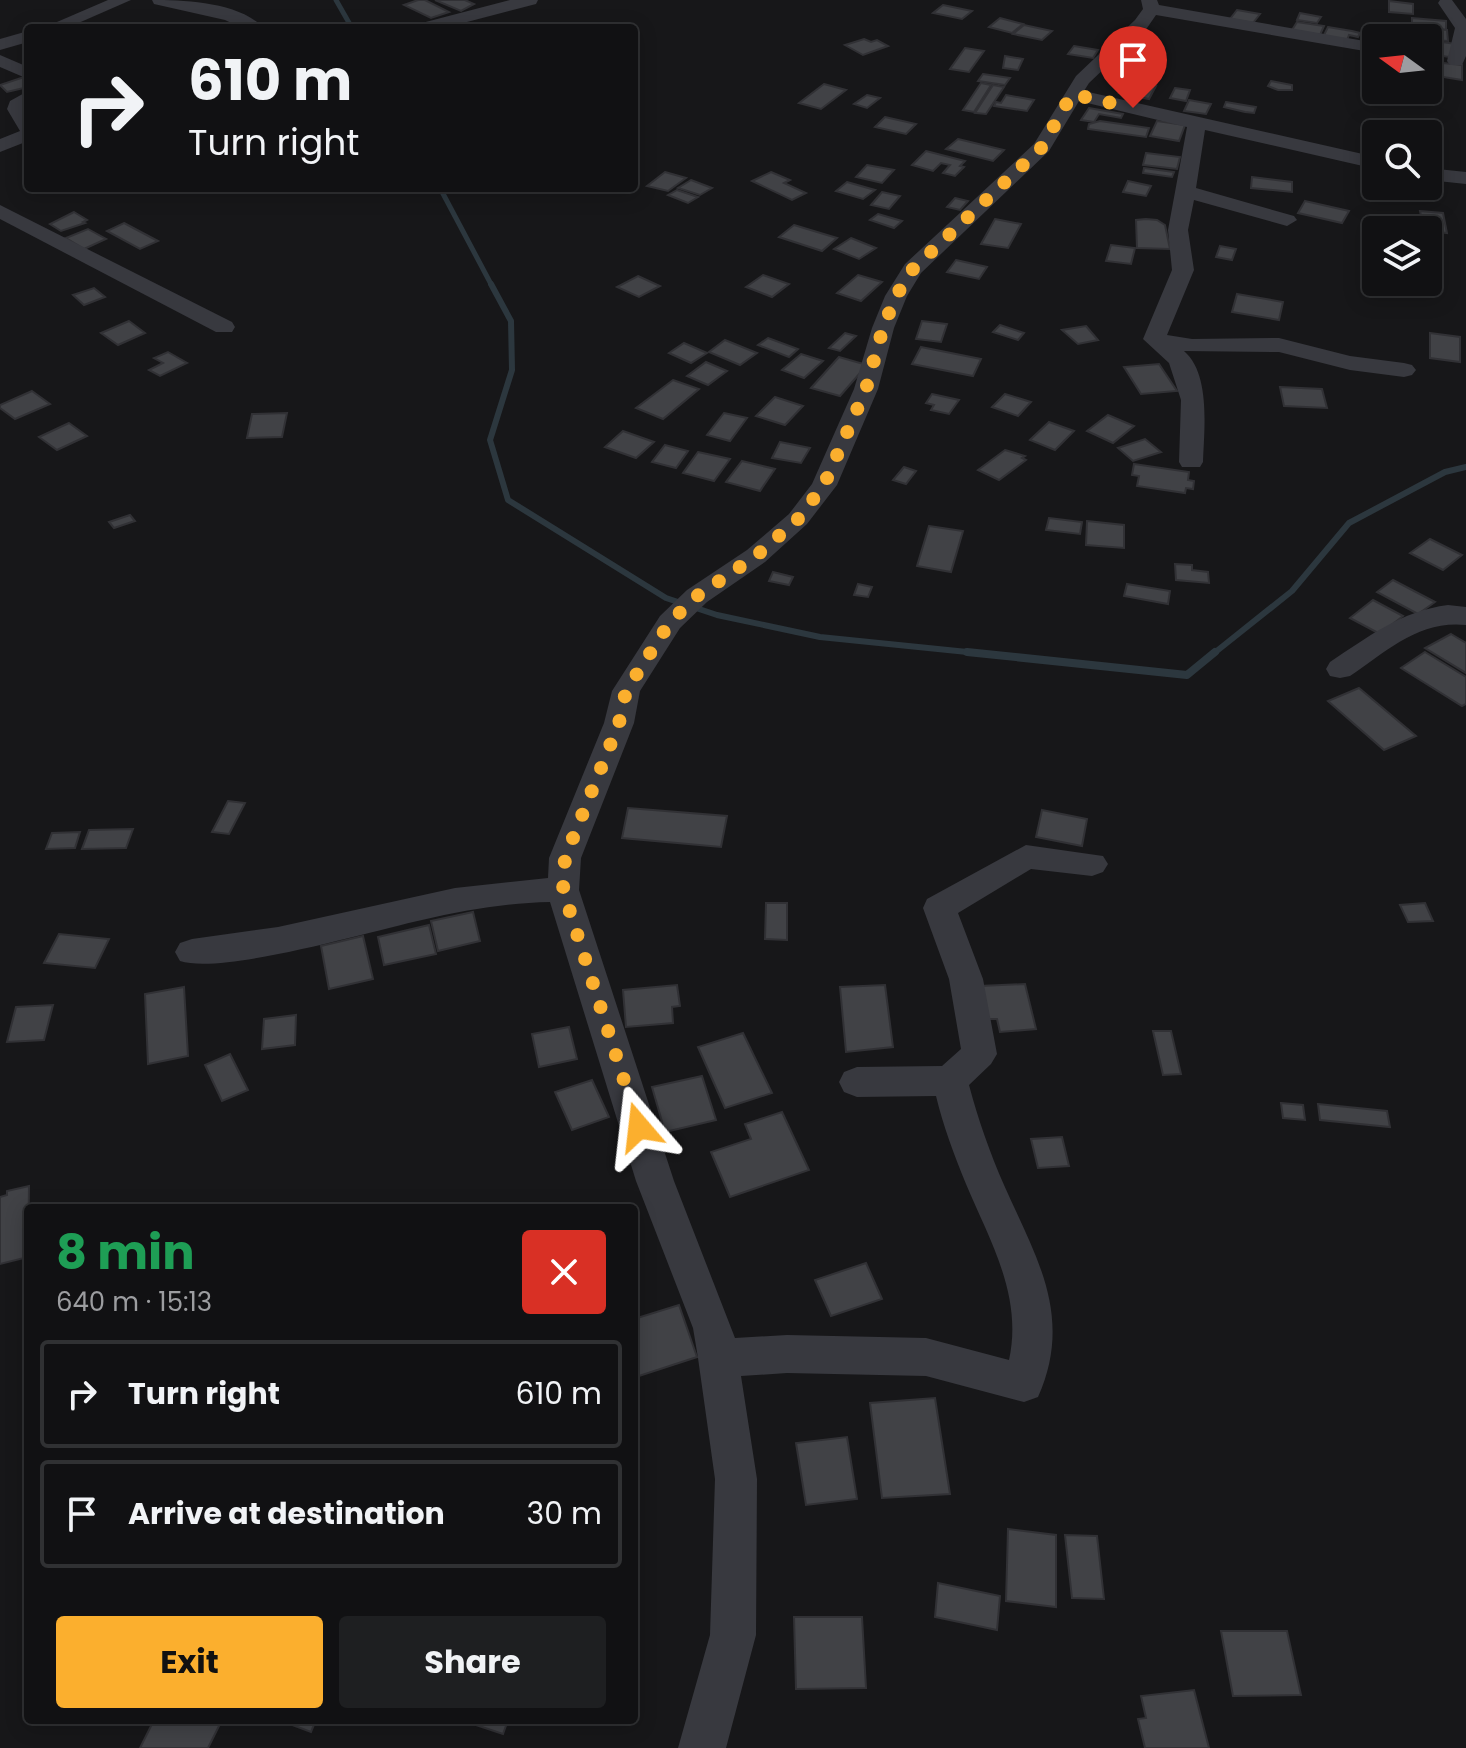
<!DOCTYPE html>
<meta charset="utf-8">
<style>
:root{--surface:#111113;--page:#1e1f21;--text:#f1f3f6;--muted:#9c9da0;--line:#303133;--accent:#fbaf2e}
body{margin:0;font-family:Poppins,sans-serif;background:var(--page);color:var(--text);height:100vh;display:flex;flex-direction:column;font-size:30px;white-space:nowrap}
*{box-sizing:border-box;margin:0}
p{font-size:26px;color:var(--muted)}
.icon{flex:none;width:44px;height:44px;fill:none;stroke:currentColor;stroke-width:2;stroke-linecap:round;stroke-linejoin:round}
.map{position:relative;flex:1;overflow:hidden}
.sheet{position:absolute;left:24px;top:1204px;width:614px;height:520px;display:flex;flex-direction:column;background:var(--surface);border-radius:8px;box-shadow:0 4px 20px #0003,0 0 0 2px var(--line)}
.sheet>*{flex:none}
.hud{position:absolute;left:24px;top:24px;width:614px;height:168px;border-radius:8px;box-shadow:0 4px 20px #0003,0 0 0 2px var(--line);background:#111113;color:var(--text);overflow:hidden}
.needle{width:52px;rotate:285deg}
.tools{position:absolute;left:1362px;top:24px;display:grid;gap:16px}
.tools a{display:grid;place-items:center;width:80px;height:80px;border-radius:8px;background:var(--surface);box-shadow:0 4px 20px #0003,0 0 0 2px var(--line);font-size:40px}
.pin{position:absolute;display:grid;place-items:center;width:68px;height:68px;color:#fff;margin:-82px -34px;border-radius:50% 50% 50% 0;rotate:-45deg;box-shadow:0 0 8px #0007}
.pin .icon{rotate:45deg}
.me{position:absolute;width:88px;margin:-44px;rotate:343deg;stroke-linejoin:round;filter:drop-shadow(0 0 6px #0008)}
.turn{display:flex;align-items:center;gap:28px;height:168px;padding:0 32px;font-size:36px}
.turn .icon{width:104px;height:104px;stroke-width:2.5}
.turn b{display:block;font-size:56px;line-height:68px}
.round{display:grid;place-items:center;flex:none;width:84px;height:84px;border-radius:8px;background:var(--page)}
.head{display:flex;align-items:center;justify-content:space-between;height:136px;padding:0 32px}
h1{font-size:48px;font-weight:700;line-height:60px;color:#1e9e55}
.cta{display:flex;gap:16px;margin-top:auto;padding:16px 32px}
.cta a{flex:1;height:92px;border-radius:8px;background:var(--accent);color:#111;font-size:32px;font-weight:700;line-height:92px;text-align:center}
.cta a+a{background:var(--page);color:var(--text)}
ul{padding:0;list-style:none}
li{display:flex;align-items:center;gap:24px;height:108px;margin:0 16px 12px;padding:0 16px;border:4px solid var(--line);border-radius:8px}
li div{flex:1}
li b{display:block;font-size:30px}
li em{font-style:normal}
.map>svg:first-child{display:block}
.lines{fill:none;stroke-linecap:round;stroke-linejoin:round}
.stream-far2{stroke:#2c373e;stroke-width:5}
.stream-far1{stroke:#2c373e;stroke-width:6}
.stream{stroke:#2c373e;stroke-width:8}
.building{fill:#414246;stroke:#313135;stroke-width:2}
.minor{fill:#38393f;fill-rule:evenodd}
.route{stroke:#fbaf2e;stroke-width:14;stroke-dasharray:0 25.2}
</style>
<div class="map">
<svg width="1466" height="1748" viewBox="0 0 1466 1748">
<rect width="100%" height="100%" fill="#171719"/>
<g class="lines">
<g class="stream-far2">
<polyline points="336,0 352,28"/>
<polyline points="440,188 492,286"/>
</g>
<g class="stream-far1">
<polyline points="491,284 511,321 512,370 490,440 508,500 666,598 717,615 820,637 987,654"/>
<polyline points="1213,654 1292,591 1349,523 1445,472 1466,467"/>
</g>
<polyline class="stream" points="967,652 1187,675 1215,652"/>
</g>
<g class="building">
<polygon points="418,0 425,0 449,12 431,18 404,5"/>
<polygon points="435,0 465,0 474,4 461,11"/>
<polygon points="1389,1 1413,4 1413,14 1389,12"/>
<polygon points="943,5 972,11 962,19 933,13"/>
<polygon points="1237,10 1260,14 1253,23 1230,19"/>
<polygon points="1300,13 1321,17 1317,23 1297,20"/>
<polygon points="1000,18 1023,24 1012,33 989,27"/>
<polygon points="1412,18 1446,21 1446,30 1412,26"/>
<polygon points="1297,22 1324,26 1320,35 1292,30"/>
<polygon points="1024,25 1052,31 1042,40 1013,34"/>
<polygon points="1328,27 1352,31 1360,33 1358,37 1349,35 1347,40 1323,37"/>
<polygon points="1411,27 1447,30 1448,41 1411,38"/>
<polygon points="864,39 871,42 877,40 888,46 863,55 845,45"/>
<polygon points="1428,40 1456,44 1449,57 1428,54"/>
<polygon points="1074,46 1098,50 1093,58 1068,54"/>
<polygon points="965,48 984,51 969,72 950,69"/>
<polygon points="1005,56 1023,59 1018,70 1003,68"/>
<polygon points="1443,63 1462,65 1462,80 1443,77"/>
<polygon points="983,74 1010,78 1005,85 978,81"/>
<polygon points="24,77 28,87 7,92 0,85"/>
<polygon points="1128,81 1156,86 1149,99 1119,93"/>
<polygon points="1271,81 1292,85 1292,90 1278,90 1268,86"/>
<polygon points="981,83 991,85 974,112 963,110"/>
<polygon points="824,84 846,90 821,109 799,103"/>
<polygon points="993,85 1004,87 986,114 975,113"/>
<polygon points="1175,88 1190,90 1186,101 1170,98"/>
<polygon points="867,95 880,98 867,108 854,104"/>
<polygon points="1006,95 1034,100 1027,111 994,106 996,102 1001,103"/>
<polygon points="1189,100 1211,104 1206,114 1184,111"/>
<polygon points="1226,102 1256,107 1254,113 1245,112 1224,107"/>
<polygon points="1089,108 1123,114 1121,118 1099,114 1094,122 1081,120"/>
<polygon points="885,117 916,124 906,134 875,127"/>
<polygon points="1100,121 1149,128 1146,137 1088,129 1089,124"/>
<polygon points="1157,121 1185,125 1179,141 1150,136"/>
<polygon points="958,139 1004,150 993,161 946,149"/>
<polygon points="926,151 965,161 960,166 964,167 955,176 943,173 950,165 941,163 933,171 912,165"/>
<polygon points="1146,153 1180,157 1177,169 1143,165"/>
<polygon points="867,165 894,170 882,183 856,177"/>
<polygon points="1144,168 1174,172 1172,177 1143,173"/>
<polygon points="665,172 686,178 668,191 647,186"/>
<polygon points="771,172 790,180 784,183 806,193 792,200 752,181"/>
<polygon points="1252,177 1292,182 1292,192 1251,188"/>
<polygon points="691,180 712,188 700,195 678,188"/>
<polygon points="1128,181 1151,186 1146,196 1123,192"/>
<polygon points="847,182 875,190 863,199 836,191"/>
<polygon points="677,190 698,197 688,203 668,195"/>
<polygon points="882,192 900,196 889,209 871,205"/>
<polygon points="955,198 968,201 960,210 947,207"/>
<polygon points="1305,201 1349,211 1342,223 1298,213"/>
<polygon points="1420,211 1443,213 1447,233 1424,230"/>
<polygon points="74,212 87,220 83,222 85,223 61,231 50,224"/>
<polygon points="878,214 902,221 894,228 870,220"/>
<polygon points="995,219 1021,224 1008,248 981,244"/>
<polygon points="1146,219 1157,220 1165,225 1170,249 1137,248 1136,220"/>
<polygon points="124,223 158,241 140,249 107,231"/>
<polygon points="794,225 837,238 822,251 779,237"/>
<polygon points="88,229 106,239 84,249 66,238"/>
<polygon points="851,238 876,248 859,259 834,249"/>
<polygon points="1111,245 1135,248 1131,264 1106,261"/>
<polygon points="1220,246 1236,249 1232,260 1216,257"/>
<polygon points="956,260 987,267 979,279 947,272"/>
<polygon points="763,275 789,284 772,297 746,287"/>
<polygon points="858,275 882,282 861,301 837,293"/>
<polygon points="638,276 660,286 639,297 617,287"/>
<polygon points="94,288 105,297 84,305 73,295"/>
<polygon points="1237,294 1283,302 1279,320 1232,312"/>
<polygon points="129,321 145,333 118,345 101,333"/>
<polygon points="922,321 947,324 941,342 916,339"/>
<polygon points="1000,325 1024,333 1018,340 993,332"/>
<polygon points="1086,326 1098,340 1078,344 1062,330"/>
<polygon points="845,333 856,336 840,351 829,348"/>
<polygon points="1430,333 1460,337 1460,362 1430,358"/>
<polygon points="768,338 798,349 789,357 758,345"/>
<polygon points="725,340 757,353 740,365 709,352"/>
<polygon points="684,343 707,353 691,363 669,353"/>
<polygon points="921,347 981,359 973,376 912,364"/>
<polygon points="168,352 187,363 160,376 149,370 163,363 154,358"/>
<polygon points="801,354 823,361 804,378 782,370"/>
<polygon points="839,357 867,365 840,396 811,388"/>
<polygon points="706,362 727,371 708,385 687,376"/>
<polygon points="1159,364 1177,391 1141,394 1124,367"/>
<polygon points="673,380 699,389 663,419 636,408"/>
<polygon points="1280,387 1322,389 1327,408 1284,406"/>
<polygon points="32,391 50,404 15,419 0,408 0,405"/>
<polygon points="932,394 959,400 949,414 931,410 934,405 926,403"/>
<polygon points="1005,394 1031,402 1018,416 992,407"/>
<polygon points="775,397 803,406 785,425 756,416"/>
<polygon points="287,413 282,437 247,438 252,414"/>
<polygon points="724,413 747,418 730,441 707,435"/>
<polygon points="1108,415 1134,426 1113,443 1087,431"/>
<polygon points="1049,422 1074,431 1055,450 1030,440"/>
<polygon points="69,423 87,436 57,450 39,437"/>
<polygon points="623,431 654,442 636,458 605,447"/>
<polygon points="1145,439 1161,452 1133,461 1118,448"/>
<polygon points="780,442 810,448 801,463 772,458"/>
<polygon points="665,445 688,451 676,468 652,462"/>
<polygon points="1005,450 1025,456 1022,458 1026,460 999,480 978,470"/>
<polygon points="698,452 730,459 714,481 683,473"/>
<polygon points="742,461 775,469 760,491 726,482"/>
<polygon points="1134,464 1189,472 1188,480 1194,481 1193,489 1186,488 1185,493 1137,486 1139,476 1132,475"/>
<polygon points="904,467 916,471 906,484 893,480"/>
<polygon points="130,515 135,521 114,528 109,522"/>
<polygon points="1049,518 1082,522 1080,534 1046,530"/>
<polygon points="1087,521 1124,525 1124,548 1086,545"/>
<polygon points="929,526 963,531 951,572 917,566"/>
<polygon points="1430,539 1462,555 1443,570 1410,553"/>
<polygon points="1175,564 1192,565 1192,570 1208,572 1209,583 1176,580"/>
<polygon points="773,572 793,577 789,585 769,581"/>
<polygon points="1393,580 1435,602 1418,614 1377,592"/>
<polygon points="858,584 872,587 868,597 854,595"/>
<polygon points="1127,584 1170,591 1168,604 1124,596"/>
<polygon points="1373,600 1403,616 1380,634 1350,618"/>
<polygon points="1451,634 1466,643 1466,673 1425,648"/>
<polygon points="1425,652 1466,677 1466,704 1462,706 1401,668"/>
<polygon points="1359,688 1416,736 1384,750 1328,701"/>
<polygon points="228,801 245,803 229,834 212,832"/>
<polygon points="628,808 727,816 721,847 622,838"/>
<polygon points="1042,810 1087,819 1082,846 1036,837"/>
<polygon points="133,829 126,848 82,849 89,830"/>
<polygon points="80,832 75,848 46,849 52,833"/>
<polygon points="766,903 787,903 787,940 765,939"/>
<polygon points="1425,903 1433,921 1408,922 1400,905"/>
<polygon points="473,912 480,941 438,951 431,921"/>
<polygon points="429,925 436,954 384,965 378,937"/>
<polygon points="59,934 109,939 95,968 44,963"/>
<polygon points="363,936 373,979 329,989 321,946"/>
<polygon points="1025,984 1036,1029 1000,1032 997,1019 987,1019 980,986"/>
<polygon points="677,985 680,1006 672,1007 673,1023 626,1027 623,990"/>
<polygon points="885,985 893,1047 846,1052 840,987"/>
<polygon points="184,987 188,1056 148,1064 145,994"/>
<polygon points="53,1005 44,1040 7,1042 16,1007"/>
<polygon points="296,1015 295,1045 262,1049 264,1019"/>
<polygon points="569,1027 577,1059 539,1067 532,1034"/>
<polygon points="1153,1031 1171,1031 1181,1074 1163,1075"/>
<polygon points="743,1033 772,1093 725,1108 698,1047"/>
<polygon points="230,1054 248,1090 222,1101 205,1065"/>
<polygon points="702,1076 716,1120 665,1132 652,1087"/>
<polygon points="592,1080 609,1117 572,1130 555,1092"/>
<polygon points="1281,1103 1303,1105 1305,1120 1283,1118"/>
<polygon points="1318,1104 1387,1111 1390,1127 1320,1120"/>
<polygon points="782,1112 809,1170 730,1197 711,1152 751,1139 745,1124"/>
<polygon points="1062,1137 1069,1166 1038,1168 1031,1139"/>
<polygon points="29,1186 28,1257 0,1264 0,1197 7,1195 7,1191"/>
<polygon points="866,1263 882,1299 831,1316 815,1280"/>
<polygon points="679,1305 697,1357 639,1376 634,1361 634,1319"/>
<polygon points="935,1398 950,1494 882,1498 870,1403"/>
<polygon points="847,1437 857,1499 806,1505 796,1443"/>
<polygon points="1008,1529 1056,1535 1056,1607 1006,1601"/>
<polygon points="1065,1535 1097,1536 1104,1599 1072,1598"/>
<polygon points="938,1583 1000,1596 997,1630 935,1617"/>
<polygon points="794,1617 862,1617 866,1688 796,1689"/>
<polygon points="1221,1631 1287,1631 1301,1695 1233,1696"/>
<polygon points="1194,1690 1209,1748 1145,1748 1138,1719 1146,1718 1141,1696"/>
<polygon points="154,1720 222,1720 208,1748 140,1748"/>
<polygon points="279,1720 316,1720 311,1732"/>
<polygon points="461,1720 508,1720 503,1734"/>
</g>
<g class="lines">
<g class="minor">
<polygon points="108,0 131,0 67,28 43,28"/>
<path d="M152,0c33,0 87,2 112,28h-22l-17,-8 -71,-16z"/>
<polygon points="510,0 538,0 536,4 444,28 415,28 418,24"/>
<path d="M1141,0h16l2,5 217,38v10l-220,-38 -9,13 -58,55 -5,8 292,66v12l-171,-39 -9,58 98,28 3,4 -10,6 -93,-26 -6,30 6,40 -27,65 25,4 87,-1 71,18 54,7 8,2 4,5 -4,5 -8,2 -54,-7 -71,-18 -95,-1c27,23 20,79 19,111l-3,5h-18l-3,-5 2,-62 -12,-37 -26,-24 29,-69 -4,-40 19,-103 -108,-26 -30,50 -128,122 -14,23 -13,32 -16,61 -41,96 -30,39 -42,38 -58,40 -27,26 -40,63 -6,32 -53,135 -2,32 95,291 61,157 52,-3 139,3 83,22c14,-64 -19,-119 -43,-176 -12,-29 -23,-59 -30,-88l-79,1 -13,-5 -5,-10 5,-10 13,-5 85,-1 19,-17 -12,-70 -26,-71 4,-9 99,-54 77,11 5,8 -5,8 -11,4 -61,-7 -73,44 25,66 14,75 -6,10 -22,21c9,34 21,68 35,100 32,72 70,131 34,212l-14,5 -98,-26 -139,-3 -46,3 16,103 -1,156 -30,113h-48l32,-113 5,-156 -17,-121 -5,-30 -57,-147 -86,-279c-43,1 -85,8 -128,18 -51,11 -198,55 -242,41l-5,-9 5,-9 12,-4 86,-12 177,-39 93,-10 1,-20 55,-135 8,-32 48,-75 27,-26 60,-40 42,-36 23,-30 42,-95 18,-61 13,-32 20,-32 129,-120 42,-68 59,-56 8,-11z"/>
<polygon points="1440,0 1452,0 1466,19 1466,56 1462,65 1450,65 1447,61 1455,28 1438,3"/>
<polygon points="28,31 28,42 0,50 0,39"/>
<polygon points="0,55 28,67 28,79 0,67"/>
<polygon points="28,91 25,109 28,141 0,152 0,139 20,131 7,109 10,101"/>
<polygon points="1428,168 1466,172 1466,184 1428,180"/>
<polygon points="0,205 232,322 235,327 232,332 216,332 0,219"/>
<path d="M1448,605l18,2v18c-47,-5 -79,26 -116,51l-10,2 -10,-2 -4,-7 4,-7c38,-25 71,-51 118,-57z"/>
</g>
</g>
<g class="lines">
<polyline class="route" points="639,1127 563,890 565,858 619,723 626,691 670,622 697,596 756,556 798,519 824,485 866,389 883,328 896,296 913,269 1042,147 1072,94 1133,108"/>
</g>
</svg>
<div class="tools">
<a><svg class="needle" viewBox="-14 -14 28 28"><path d="M0-13l5 13h-10z" fill="#e53935"/><path d="M0 13l5-13h-10z" fill="#9c9da0"/></svg></a>
<a><svg class="icon" aria-label="search" viewBox="0 0 24 24"><circle cx="10" cy="10" r="6"/><path d="M15 15l6 6"/></svg></a>
<a><svg class="icon" aria-label="layers" viewBox="0 0 24 24"><path d="M12 4l9 5-9 5-9-5zM3 14l9 5 9-5"/></svg></a>
</div>
<div class="pin" style="left:1133px;top:108px;background:#d93025"><svg class="icon" aria-label="arrive" viewBox="0 0 24 24"><path d="M6 21V4h12l-3 4 3 4H6"/></svg></div>
<svg class="me" style="left:639px;top:1127px" viewBox="-20 -20 40 40"><path d="M0-17L14 15 0 8-14 15z" fill="#fbaf2e" stroke="#fff" stroke-width="4"/></svg>
<div class="hud">
<div class="turn"><svg class="icon" aria-label="right" viewBox="0 0 24 24"><path d="M7 20v-9h11M14 6l5 5-5 5"/></svg><div><b>610 m</b>Turn right</div></div>
</div>
<section class="sheet">
<div class="head"><div><h1>8 min</h1><p>640 m · 15:13</p></div><a class="round" style="background:#d93025;color:#fff"><svg class="icon" aria-label="close" viewBox="0 0 24 24"><path d="M6 6l12 12M18 6L6 18"/></svg></a></div>
<ul>
<li><svg class="icon" aria-label="right" viewBox="0 0 24 24"><path d="M7 20v-9h11M14 6l5 5-5 5"/></svg><div><b>Turn right</b></div><em>610 m</em></li>
<li><svg class="icon" aria-label="arrive" viewBox="0 0 24 24"><path d="M6 21V4h12l-3 4 3 4H6"/></svg><div><b>Arrive at destination</b></div><em>30 m</em></li>
</ul>
<div class="cta"><a>Exit</a><a>Share</a></div>
</section>
</div>
